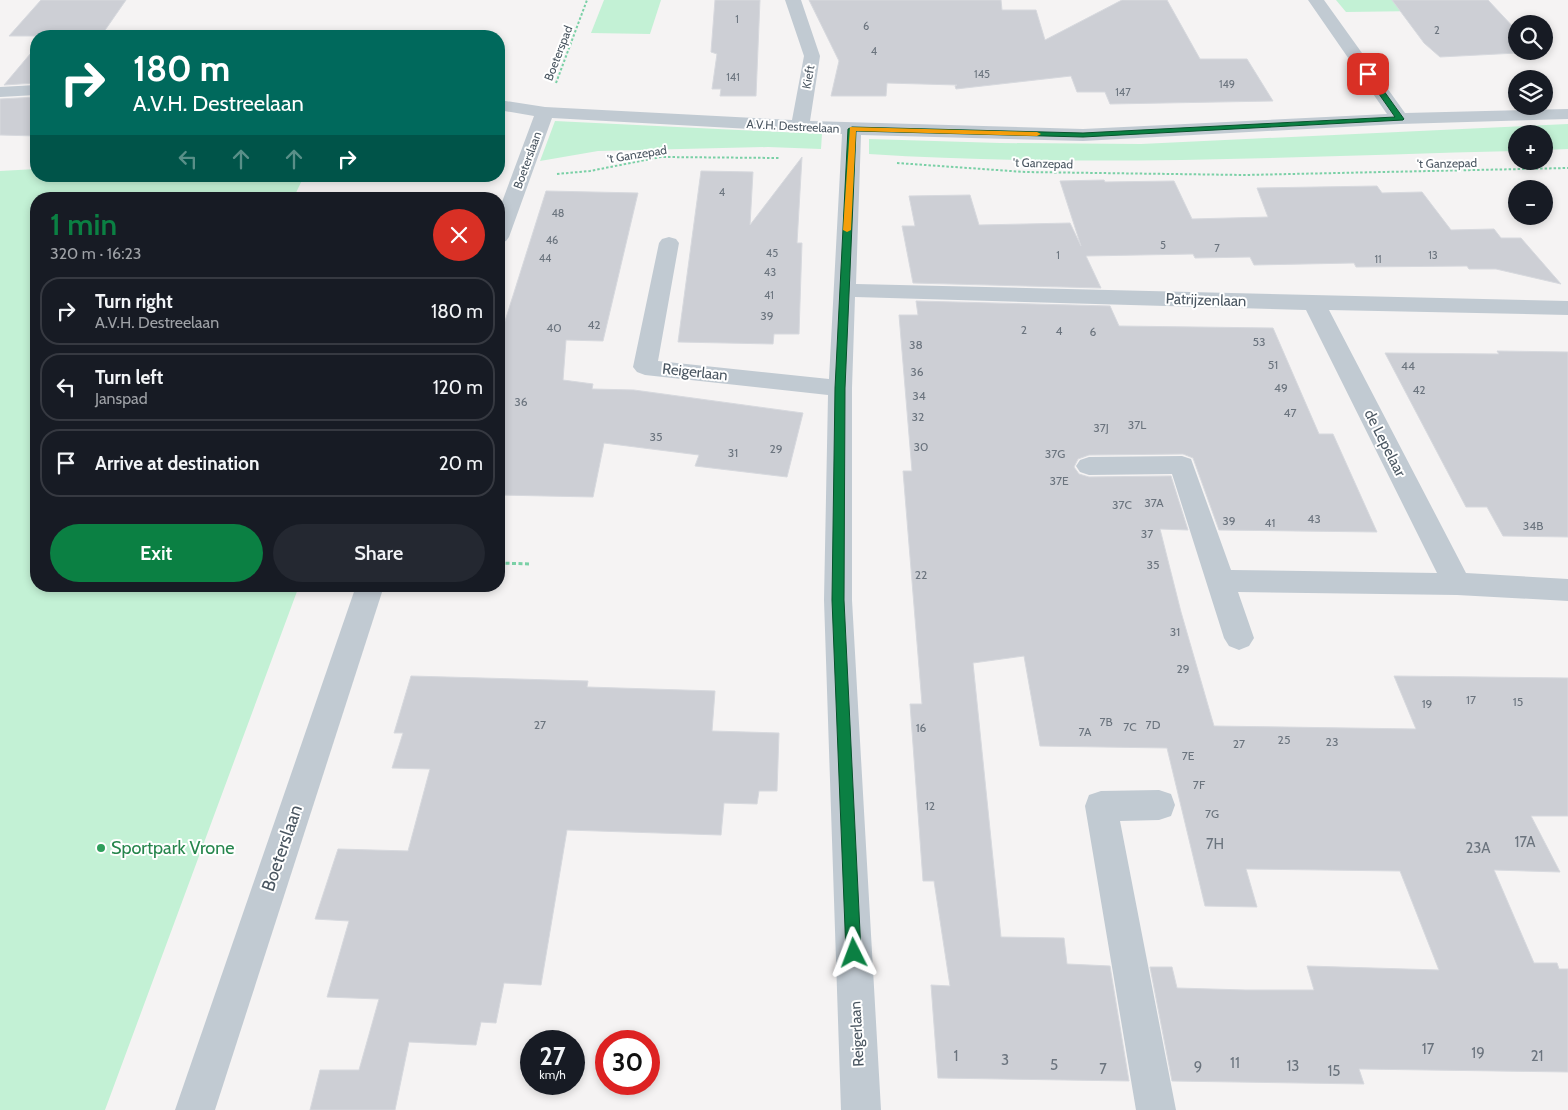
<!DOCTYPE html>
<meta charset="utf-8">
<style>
:root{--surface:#171b24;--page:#242831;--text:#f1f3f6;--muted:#9ea1a6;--line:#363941;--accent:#0b8043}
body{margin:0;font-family:Cabin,sans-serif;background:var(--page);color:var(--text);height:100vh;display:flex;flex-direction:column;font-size:19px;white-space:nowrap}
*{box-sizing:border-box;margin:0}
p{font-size:16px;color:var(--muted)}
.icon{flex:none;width:28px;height:28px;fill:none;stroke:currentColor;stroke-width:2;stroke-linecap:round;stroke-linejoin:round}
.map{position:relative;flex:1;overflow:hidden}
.sheet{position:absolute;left:30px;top:192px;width:475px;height:400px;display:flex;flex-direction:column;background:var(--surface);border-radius:20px;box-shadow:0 2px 8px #0003}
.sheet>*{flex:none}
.banner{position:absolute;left:30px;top:30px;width:475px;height:152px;border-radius:20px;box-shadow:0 2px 8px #0003;background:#00695c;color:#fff;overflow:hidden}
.controls{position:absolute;left:1508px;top:15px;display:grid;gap:10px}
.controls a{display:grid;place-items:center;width:45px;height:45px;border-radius:50%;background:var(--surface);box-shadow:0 2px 8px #0003;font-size:25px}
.speed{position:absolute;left:520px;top:1030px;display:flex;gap:10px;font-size:25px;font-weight:700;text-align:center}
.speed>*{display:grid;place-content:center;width:65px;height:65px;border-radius:50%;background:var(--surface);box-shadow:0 2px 8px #0003;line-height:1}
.speed small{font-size:12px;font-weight:400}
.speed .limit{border:8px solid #d22;background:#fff;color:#111}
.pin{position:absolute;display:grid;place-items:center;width:42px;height:42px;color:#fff;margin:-21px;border-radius:10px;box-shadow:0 2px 8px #0006}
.me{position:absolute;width:55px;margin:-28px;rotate:357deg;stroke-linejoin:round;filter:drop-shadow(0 0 4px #0008)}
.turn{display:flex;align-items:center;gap:18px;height:105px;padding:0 20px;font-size:22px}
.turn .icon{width:65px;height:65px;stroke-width:2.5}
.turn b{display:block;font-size:35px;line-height:42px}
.lanes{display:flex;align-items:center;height:48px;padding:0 20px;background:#0003;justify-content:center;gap:25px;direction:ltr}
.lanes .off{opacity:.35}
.round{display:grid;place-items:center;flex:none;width:52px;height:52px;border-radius:26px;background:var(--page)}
.headline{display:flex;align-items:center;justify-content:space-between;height:85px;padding:0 20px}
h1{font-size:30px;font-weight:600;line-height:38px;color:var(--accent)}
.button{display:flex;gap:10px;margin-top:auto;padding:10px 20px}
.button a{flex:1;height:58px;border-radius:30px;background:var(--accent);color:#fff;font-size:20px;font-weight:600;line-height:58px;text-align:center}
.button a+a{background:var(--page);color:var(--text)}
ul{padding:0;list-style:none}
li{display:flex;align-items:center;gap:15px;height:68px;margin:0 10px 8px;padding:0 10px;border:2px solid var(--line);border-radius:20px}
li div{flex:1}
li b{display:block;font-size:19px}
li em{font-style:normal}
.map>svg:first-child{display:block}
.green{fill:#c3f1d5}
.building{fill:#cdcfd5;stroke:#d7d9de}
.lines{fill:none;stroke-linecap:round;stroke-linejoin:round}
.path-far1{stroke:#7ad0a6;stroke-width:2;stroke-dasharray:2.5 2;stroke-linecap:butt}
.path{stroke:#7ad0a6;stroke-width:3;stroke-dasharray:4 2.5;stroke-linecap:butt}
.minor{fill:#c1cad2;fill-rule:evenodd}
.route{fill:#0b8043;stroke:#07532c}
.slow{fill:#f59e0b}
.leisure-dot{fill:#2e9e5b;stroke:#fff;stroke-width:2}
.labels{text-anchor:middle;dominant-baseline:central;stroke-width:4;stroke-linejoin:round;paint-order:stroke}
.far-number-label{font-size:11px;fill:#6b747e}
.far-street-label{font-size:12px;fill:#4a5661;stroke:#fff}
.number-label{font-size:12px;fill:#6b747e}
.street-label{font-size:15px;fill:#4a5661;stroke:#fff}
.near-number-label{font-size:15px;fill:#6b747e}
.near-leisure-label{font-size:18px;fill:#27864d;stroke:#fff;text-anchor:start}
.near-street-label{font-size:18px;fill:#4a5661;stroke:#fff}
</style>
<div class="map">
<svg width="1568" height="1110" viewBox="0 0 1568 1110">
<rect width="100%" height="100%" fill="#f5f3f3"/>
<g class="green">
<polygon points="604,0 661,0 650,34 591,33"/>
<polygon points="1336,0 1409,0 1419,11 1346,12"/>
<polygon points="555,121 822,134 821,149 768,147 598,151 540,161"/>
<path d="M1568,124v25l-24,1v-16h-28v17c-215,5 -432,17 -647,3v-15l131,4 141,1z"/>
<polygon points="36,169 36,176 304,176 293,199 36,199 36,586 299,586 105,1110 0,1110 0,171"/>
</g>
<g class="building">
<polygon points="41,0 126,0 101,36 9,36"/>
<polygon points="715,0 760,0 756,96 720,96 721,89 712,89 717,54 711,52"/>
<polygon points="809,0 1001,0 1002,10 1036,10 1045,40 1122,0 1167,0 1200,59 1247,59 1273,101 1110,104 1105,92 1077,92 1071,76 956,89 955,86 957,85 887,83 886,96 831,96 839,61"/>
<polygon points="1392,0 1488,0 1516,30 1516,51 1537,52 1440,57 1424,43"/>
<polygon points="36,47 36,83 4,85"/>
<polygon points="36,97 36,136 0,135 0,99"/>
<polygon points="802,157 797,243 802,243 799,334 774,334 773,344 678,342 701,171 753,172 750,225"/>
<polygon points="1104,180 1105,182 1174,181 1192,219 1268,217 1257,188 1377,186 1382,193 1422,192 1451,230 1494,229 1501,238 1521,238 1561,284 1496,269 1469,269 1467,266 1356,267 1354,263 1254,265 1250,257 1195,258 1193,254 1086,256 1101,288 913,283 902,226 915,226 909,196 970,195 979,225 1070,223 1081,246 1060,181"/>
<polygon points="546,191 638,193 603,341 566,340 563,380 593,384 592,389 634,390 803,413 787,477 695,466 699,455 604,443 593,497 499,495 499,340"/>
<polygon points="916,301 1110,306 1119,326 1273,328 1319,434 1333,434 1377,532 1219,530 1193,458 1183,454 1089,455 1078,459 1074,467 1079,474 1089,477 1171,476 1188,530 1160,529 1181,612 1214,726 1416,729 1394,676 1568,678 1568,816 1531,816 1560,872 1494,870 1534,963 1557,963 1559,969 1568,969 1568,1072 1359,1069 1364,1084 1172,1081 1150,967 1172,967 1177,988 1245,990 1314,990 1307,966 1439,970 1400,871 1246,869 1257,907 1205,906 1167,748 1040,746 1024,656 973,663 1001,937 1064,938 1067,964 1110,966 1129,1081 938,1078 931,985 950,986 934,881 923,881 910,704 922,704 903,471 912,471 899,315 918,315"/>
<polygon points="1497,351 1568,352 1568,537 1503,536 1487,507 1466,507 1385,353 1499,354"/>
<polygon points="411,676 588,681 587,687 715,691 712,731 779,733 777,791 759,791 757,804 724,803 721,835 567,830 541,985 504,983 496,1023 481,1022 476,1045 409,1042 395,1110 310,1110 320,1070 359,1070 379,999 327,997 349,921 315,919 338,849 408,851 430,769 392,768 403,733 394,733"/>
</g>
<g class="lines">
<g class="path-far1">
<polyline points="556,83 587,0"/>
<polyline points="897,163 1025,172 1245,175 1568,168"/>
<polyline points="557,174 590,171 661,157 779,158"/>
</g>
<polyline class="path" points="499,563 531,564"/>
<g class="minor">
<polygon points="785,0 801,0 820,56 810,121 1083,129 1387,114 1308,0 1324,0 1405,113 1568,109 1568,119 1400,124 1083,141 861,135 856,284 1568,301 1568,315 1329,310 1466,573 1568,579 1568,601 1457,595 1238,592 1254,638 1249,646 1239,650 1229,646 1224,638 1172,474 1089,475 1080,472 1076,466 1080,460 1089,457 1182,456 1191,459 1231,570 1437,573 1306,310 855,297 852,388 852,600 881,1110 841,1110 824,600 828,395 645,375 637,372 633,367 659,243 662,239 669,237 676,239 679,243 658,361 829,379 842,134 552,118 509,237 506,241 499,243 499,210 534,116 499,110 499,100 545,107 792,120 804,56"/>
<polygon points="36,85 36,95 0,97 0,87"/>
<polygon points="356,586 384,586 215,1110 175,1110"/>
<polygon points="1159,790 1171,794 1175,805 1171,816 1159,820 1120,821 1176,1110 1136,1110 1085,806 1089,795 1101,791"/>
</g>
</g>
<polygon class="route" points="1366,73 1371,73 1404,119 1403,120 1083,137 856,131 845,388 844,600 861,953 859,958 854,961 849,958 846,953 832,600 835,388 848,129 852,127 1083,133 1395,117 1365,74"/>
<polygon class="slow" points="850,127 1037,132 1041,134 1037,136 856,131 851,230 847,232 843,230"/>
<circle class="leisure-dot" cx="101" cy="848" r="5"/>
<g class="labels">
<g class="far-number-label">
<text x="737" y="19">1</text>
<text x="866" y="26">6</text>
<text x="1437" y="30">2</text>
<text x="874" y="51">4</text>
<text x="982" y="74">145</text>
<text x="733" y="77">141</text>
<text x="1227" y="84">149</text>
<text x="1123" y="92">147</text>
<text x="722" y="192">4</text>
<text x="558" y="213">48</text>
<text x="552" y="240">46</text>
<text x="1163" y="245">5</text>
<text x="1217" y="248">7</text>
<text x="772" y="253">45</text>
<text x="1058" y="255">1</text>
<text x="1433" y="255">13</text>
<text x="545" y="258">44</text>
<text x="1378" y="259">11</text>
<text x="770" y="272">43</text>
<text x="769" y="295">41</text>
</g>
<g class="far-street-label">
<text transform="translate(558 53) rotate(-69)">Boeterspad</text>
<text transform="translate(808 77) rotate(-80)">Kieft</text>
<text transform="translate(793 126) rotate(3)">A.V.H. Destreelaan</text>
<text transform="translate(637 154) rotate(-9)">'t Ganzepad</text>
<text transform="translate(527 160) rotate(-70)">Boeterslaan</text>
<text transform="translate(1043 163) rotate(2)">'t Ganzepad</text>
<text transform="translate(1447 163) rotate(-1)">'t Ganzepad</text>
</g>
<g class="number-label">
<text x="767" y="315">39</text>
<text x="594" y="324">42</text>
<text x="554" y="327">40</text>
<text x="1024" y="329">2</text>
<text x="1059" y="330">4</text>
<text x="1093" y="331">6</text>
<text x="1259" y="341">53</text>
<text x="916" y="344">38</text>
<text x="1273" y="364">51</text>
<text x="1408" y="365">44</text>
<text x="917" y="371">36</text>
<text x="1281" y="387">49</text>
<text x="1419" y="389">42</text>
<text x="919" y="395">34</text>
<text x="521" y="401">36</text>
<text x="1290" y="412">47</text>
<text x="918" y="416">32</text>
<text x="1137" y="424">37L</text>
<text x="1101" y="427">37J</text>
<text x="656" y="436">35</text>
<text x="921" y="446">30</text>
<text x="776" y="448">29</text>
<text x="733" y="452">31</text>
<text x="1055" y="453">37G</text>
<text x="1059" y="480">37E</text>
<text x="1154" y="502">37A</text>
<text x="1122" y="504">37C</text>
<text x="1314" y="518">43</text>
<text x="1229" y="520">39</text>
<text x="1270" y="522">41</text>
<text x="1533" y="525">34B</text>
<text x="1147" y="533">37</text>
<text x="1153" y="564">35</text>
<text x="921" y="574">22</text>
<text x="1175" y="631">31</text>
<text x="1183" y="668">29</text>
<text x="1471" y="699">17</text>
<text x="1518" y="701">15</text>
<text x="1427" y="703">19</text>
<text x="1106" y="721">7B</text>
<text x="540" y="724">27</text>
<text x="1153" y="724">7D</text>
<text x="1130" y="726">7C</text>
<text x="921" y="727">16</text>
<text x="1085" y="731">7A</text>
<text x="1284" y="739">25</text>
<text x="1332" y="741">23</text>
<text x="1239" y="743">27</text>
<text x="1188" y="755">7E</text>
<text x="1199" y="784">7F</text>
<text x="930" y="805">12</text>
<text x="1212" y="813">7G</text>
</g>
<g class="street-label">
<text transform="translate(1206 300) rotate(2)">Patrijzenlaan</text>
<text transform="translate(695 372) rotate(6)">Reigerlaan</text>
<text transform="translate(1385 443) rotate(63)">de Lepelaar</text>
<text transform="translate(857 1034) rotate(-93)">Reigerlaan</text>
</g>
<g class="near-number-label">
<text x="1525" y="842">17A</text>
<text x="1215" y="844">7H</text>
<text x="1478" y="848">23A</text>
<text x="1428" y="1049">17</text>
<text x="1478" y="1053">19</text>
<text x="956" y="1056">1</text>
<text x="1537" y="1056">21</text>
<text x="1005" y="1060">3</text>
<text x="1235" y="1063">11</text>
<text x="1054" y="1065">5</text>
<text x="1293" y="1066">13</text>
<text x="1198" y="1067">9</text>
<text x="1103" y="1069">7</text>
<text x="1334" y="1071">15</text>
</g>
<g class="near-leisure-label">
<text x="111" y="848">Sportpark Vrone</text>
</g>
<g class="near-street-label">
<text transform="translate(282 848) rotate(-71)">Boeterslaan</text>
</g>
</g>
</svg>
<div class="controls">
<a><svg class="icon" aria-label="search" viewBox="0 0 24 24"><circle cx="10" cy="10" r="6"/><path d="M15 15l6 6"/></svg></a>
<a><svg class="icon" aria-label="layers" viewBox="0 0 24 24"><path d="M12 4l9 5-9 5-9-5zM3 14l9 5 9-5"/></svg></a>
<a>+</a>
<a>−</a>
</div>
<div class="speed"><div>27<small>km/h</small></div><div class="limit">30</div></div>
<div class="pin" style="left:1368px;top:74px;background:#d93025"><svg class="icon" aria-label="arrive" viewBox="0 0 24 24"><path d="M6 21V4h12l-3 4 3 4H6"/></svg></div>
<svg class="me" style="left:854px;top:953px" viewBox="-20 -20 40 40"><path d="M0-17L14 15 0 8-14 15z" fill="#0b8043" stroke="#fff" stroke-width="4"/></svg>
<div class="banner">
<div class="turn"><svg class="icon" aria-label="right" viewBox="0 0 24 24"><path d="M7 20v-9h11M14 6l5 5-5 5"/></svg><div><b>180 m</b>A.V.H. Destreelaan</div></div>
<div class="lanes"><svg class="icon off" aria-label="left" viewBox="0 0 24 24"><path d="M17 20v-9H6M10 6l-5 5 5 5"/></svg><svg class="icon off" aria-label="ahead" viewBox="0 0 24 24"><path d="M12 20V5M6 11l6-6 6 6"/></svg><svg class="icon off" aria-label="ahead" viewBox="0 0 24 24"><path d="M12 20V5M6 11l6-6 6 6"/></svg><svg class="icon" aria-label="right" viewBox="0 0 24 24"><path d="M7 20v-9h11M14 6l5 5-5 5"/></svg></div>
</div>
<section class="sheet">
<div class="headline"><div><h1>1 min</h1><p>320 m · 16:23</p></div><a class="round" style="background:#d93025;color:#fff"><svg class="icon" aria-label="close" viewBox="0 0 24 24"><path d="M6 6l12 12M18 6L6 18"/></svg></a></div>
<ul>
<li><svg class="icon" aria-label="right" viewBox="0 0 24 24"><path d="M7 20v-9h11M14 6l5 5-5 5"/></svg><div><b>Turn right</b><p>A.V.H. Destreelaan</p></div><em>180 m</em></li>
<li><svg class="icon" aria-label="left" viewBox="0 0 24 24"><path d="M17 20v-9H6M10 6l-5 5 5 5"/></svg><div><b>Turn left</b><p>Janspad</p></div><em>120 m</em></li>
<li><svg class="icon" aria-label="arrive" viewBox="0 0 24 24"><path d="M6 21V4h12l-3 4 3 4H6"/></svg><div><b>Arrive at destination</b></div><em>20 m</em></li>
</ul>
<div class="button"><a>Exit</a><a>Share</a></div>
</section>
</div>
